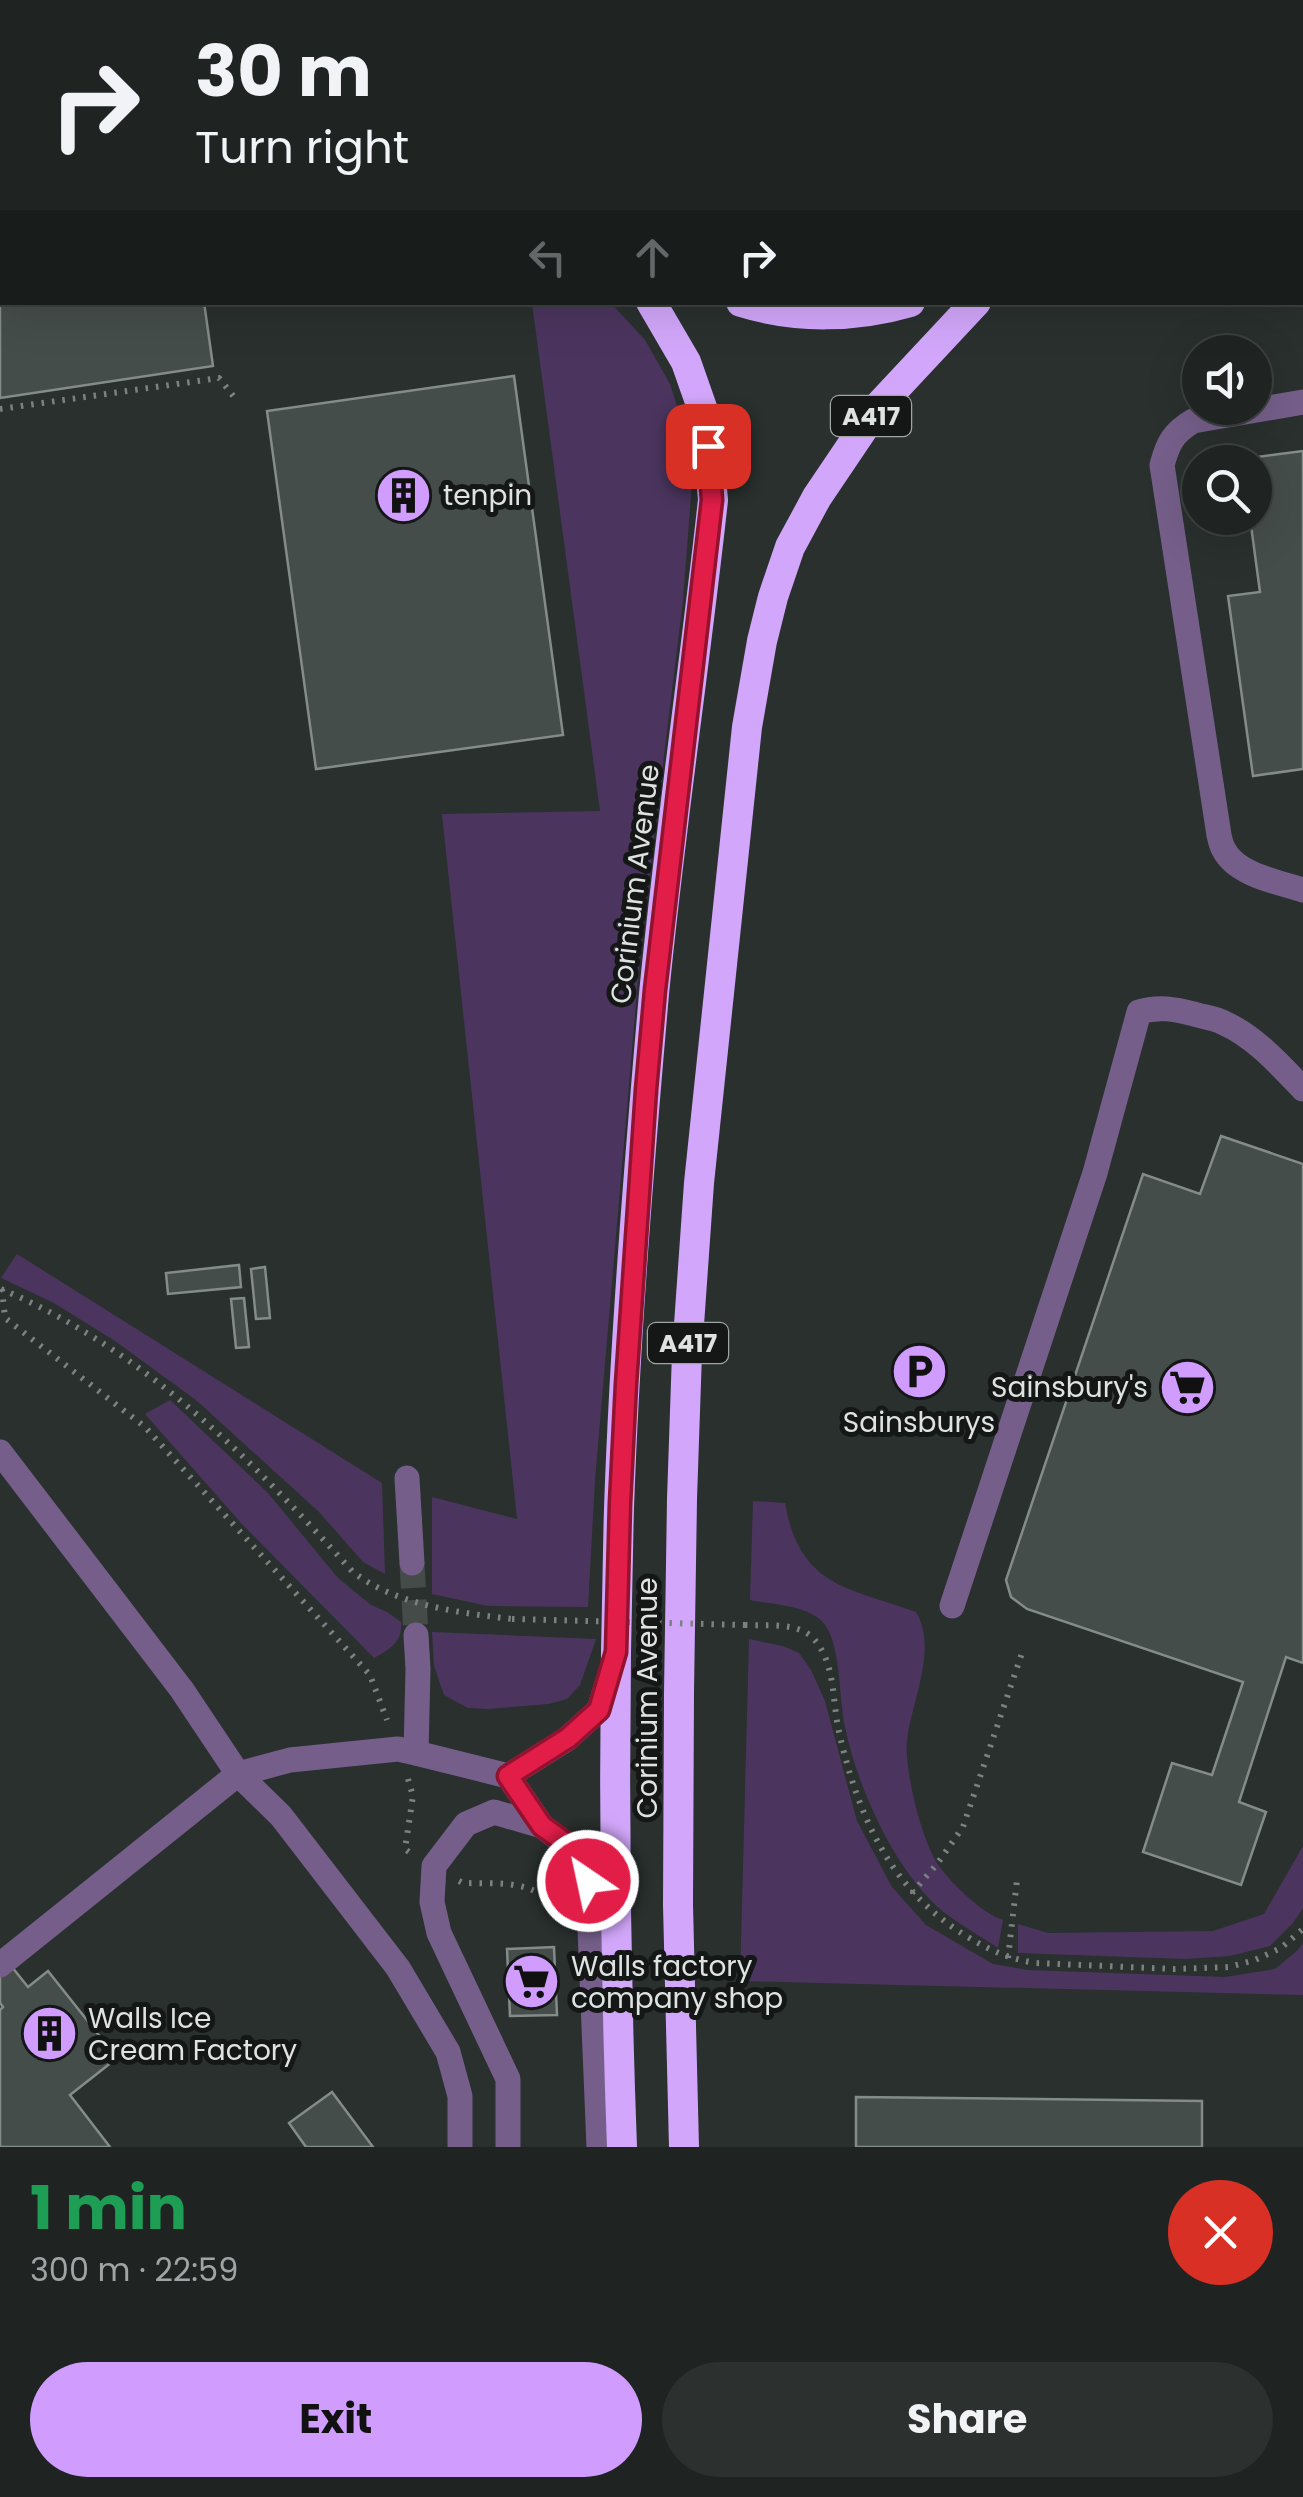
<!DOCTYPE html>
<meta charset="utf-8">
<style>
:root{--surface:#1f2422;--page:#2c302f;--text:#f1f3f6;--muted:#a1a4a5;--line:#3c4140;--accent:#d09dff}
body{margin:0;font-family:Poppins,sans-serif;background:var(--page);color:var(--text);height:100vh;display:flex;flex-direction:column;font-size:38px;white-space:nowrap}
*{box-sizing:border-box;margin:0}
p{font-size:32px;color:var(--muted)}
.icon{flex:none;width:55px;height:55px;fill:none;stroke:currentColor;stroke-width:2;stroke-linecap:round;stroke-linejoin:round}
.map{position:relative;height:2147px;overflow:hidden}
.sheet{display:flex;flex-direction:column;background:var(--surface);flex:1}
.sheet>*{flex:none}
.top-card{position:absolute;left:0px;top:0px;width:1305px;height:305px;box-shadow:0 10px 40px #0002,0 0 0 2px var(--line);background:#1f2422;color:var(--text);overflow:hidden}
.buttons{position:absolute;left:1182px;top:335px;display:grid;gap:20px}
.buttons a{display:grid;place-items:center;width:90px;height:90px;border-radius:50%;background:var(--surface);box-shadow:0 10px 40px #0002,0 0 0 2px var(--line);font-size:50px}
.pin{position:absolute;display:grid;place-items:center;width:85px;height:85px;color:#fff;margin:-42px;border-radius:20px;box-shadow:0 5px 15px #0006}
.me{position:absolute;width:110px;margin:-55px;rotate:326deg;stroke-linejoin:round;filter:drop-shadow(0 0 8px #0008)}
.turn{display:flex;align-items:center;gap:35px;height:210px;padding:0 30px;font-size:45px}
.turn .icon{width:130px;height:130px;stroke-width:2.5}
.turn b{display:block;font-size:70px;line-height:85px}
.lanes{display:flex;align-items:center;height:95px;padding:0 30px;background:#0003;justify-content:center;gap:50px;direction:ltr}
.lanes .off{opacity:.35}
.round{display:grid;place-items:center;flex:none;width:105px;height:105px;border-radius:52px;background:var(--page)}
.overview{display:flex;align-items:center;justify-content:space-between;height:170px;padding:0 30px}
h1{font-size:60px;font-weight:700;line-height:75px;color:#1e9e55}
.button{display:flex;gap:20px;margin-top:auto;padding:20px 30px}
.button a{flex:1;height:115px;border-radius:60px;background:var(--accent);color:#111;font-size:40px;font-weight:700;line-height:115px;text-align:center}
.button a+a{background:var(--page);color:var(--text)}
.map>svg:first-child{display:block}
.green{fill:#4b355f}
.building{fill:#454d4a;stroke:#848c89;stroke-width:2.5}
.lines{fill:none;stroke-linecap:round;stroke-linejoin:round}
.minor-tunnel{stroke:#444b49;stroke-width:25;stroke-dasharray:25 12;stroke-linecap:butt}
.path{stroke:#7c8280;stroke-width:6;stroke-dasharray:2.5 8;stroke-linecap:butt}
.minor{stroke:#755f8a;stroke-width:25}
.highway{stroke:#d2a7fb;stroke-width:30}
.path-bridge{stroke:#7c8280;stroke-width:6;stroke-dasharray:2.5 8;stroke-linecap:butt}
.route-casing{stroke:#92132f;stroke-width:25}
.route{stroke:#e11d48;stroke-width:18}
.labels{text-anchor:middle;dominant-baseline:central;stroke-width:10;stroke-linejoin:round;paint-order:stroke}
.shield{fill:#141716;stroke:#a1a5a4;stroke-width:2.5}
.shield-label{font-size:25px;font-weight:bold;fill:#dee2e1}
.poi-label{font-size:28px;fill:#dee2e1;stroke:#141716;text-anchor:start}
.street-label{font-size:28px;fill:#dee2e1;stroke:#141716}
</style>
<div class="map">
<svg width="1303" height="2147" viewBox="0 0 1303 2147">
<rect width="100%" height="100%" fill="#29302e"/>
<g class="green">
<rect x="489" y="0" width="616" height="2"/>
<polygon points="532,303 611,303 645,340 670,384 682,421 692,482 683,600 641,944 595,1480 588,1607 488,1606 432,1594 432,1497 517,1519 442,814 600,811"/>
<polygon points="17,1254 382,1483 385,1574 363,1562 319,1512 196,1400 115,1341 54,1303 1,1278"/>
<path d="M170,1400l98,93 70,85 33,27 16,7 14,10c2,20 -11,27 -27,36l-133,-135 -96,-109z"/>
<path d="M753,1501l32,2c15,84 62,84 131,109 22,37 -4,88 -9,128 -3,29 15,103 32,126 13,18 44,48 64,54l-5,28c-19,-13 -40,-24 -58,-39 -46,-40 -83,-123 -95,-182 -6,-28 -4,-75 -18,-99 -13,-23 -54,-23 -77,-28z"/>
<polygon points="432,1632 596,1639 580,1685 567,1699 549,1704 488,1709 468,1708 444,1695 434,1666"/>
<polygon points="749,1639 783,1646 799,1653 811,1670 825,1701 857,1821 892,1887 926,1925 993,1964 1028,1970 1225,1977 1275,1969 1298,1950 1303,1943 1303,1995 740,1981"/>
<polygon points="1303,1846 1303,1908 1293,1923 1270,1946 1230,1956 1186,1959 1018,1953 1018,1924 1048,1933 1213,1931 1264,1914"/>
</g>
<g class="building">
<polygon points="2,160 2,302 204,302 213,366 0,398 0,161"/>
<polygon points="514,376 563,735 316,769 267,411"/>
<polygon points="1303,451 1303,769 1253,776 1228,596 1260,592 1250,518 1255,518 1255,462 1243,462 1242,459"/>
<polygon points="1221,1136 1303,1164 1303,1663 1286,1657 1239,1802 1266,1812 1241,1885 1143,1852 1172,1763 1212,1775 1243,1682 1027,1609 1011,1597 1006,1580 1143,1174 1200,1194"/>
<polygon points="239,1265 241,1287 168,1294 166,1273"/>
<polygon points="265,1267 270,1318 256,1319 251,1269"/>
<polygon points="244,1298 249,1347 236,1348 231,1299"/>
<polygon points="554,1947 557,2015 510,2016 507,1949"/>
<polygon points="0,1952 28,1987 48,1971 117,2058 70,2095 110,2147 0,2147 0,2010 3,2007 0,2003"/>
<polygon points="332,2092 373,2147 306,2147 289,2123"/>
<polygon points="856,2097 1202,2101 1202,2147 856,2147"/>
</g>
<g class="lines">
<polyline class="minor-tunnel" points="412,1563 416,1635"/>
<g class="path">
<polyline points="0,409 219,378 234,397"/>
<path d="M1,1289c144,61 248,168 351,282 42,34 108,42 160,48"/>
<polyline points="2,1289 5,1318 145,1427 370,1675 387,1720"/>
<path d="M745,1625c20,1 51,-3 67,12 24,24 20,65 27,95 19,84 51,157 127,204 23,14 43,23 70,27l138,6 55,-2 26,-7 26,-12 22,-19"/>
<polyline points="408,1779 413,1796 405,1849 409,1852"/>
<path d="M459,1881l4,2c36,1 75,-5 96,31"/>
<polyline points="912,1893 937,1864 963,1827 1023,1650"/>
<polyline points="1008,1958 1017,1880"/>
</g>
<g class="minor">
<polyline points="1229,0 1231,2"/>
<polyline points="1302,66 1303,66"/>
<polyline points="1302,134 1303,134"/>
<path d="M1303,402l-110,19c-20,12 -25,22 -31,44l57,370c1,5 2,10 5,15 13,25 54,32 79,40"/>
<polyline points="0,1452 182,1690 238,1774 281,1816 398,1968 448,2052 460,2096 460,2147"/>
<polyline points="407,1478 412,1563"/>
<path d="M952,1606l143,-433 44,-161c19,-6 36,-3 55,2 9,3 21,4 30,9 30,13 56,42 79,66"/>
<polyline points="416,1635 418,1669 416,1753 508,1776 542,1826 567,1845 588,1881 599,2147"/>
<polyline points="508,1776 567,1739 599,1710 610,1674"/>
<polyline points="0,1965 238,1774 290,1760 398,1749 416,1753"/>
<polyline points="508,2147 508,2079 439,1933 432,1902 434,1866 466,1824 494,1812 542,1826"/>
</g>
<g class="highway">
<polyline points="464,0 464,2"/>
<polyline points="1147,2 1147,0"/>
<polyline points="0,32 2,31"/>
<path d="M741,302c55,17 114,16 169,0"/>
<path d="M622,2147c-8,-213 -9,-426 -3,-639 6,-171 20,-343 35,-514 16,-165 41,-329 59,-494l-7,-81 -20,-57 -35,-60"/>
<polyline points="684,2147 678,1905 679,1692 682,1499 687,1353 699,1183 747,727 762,641 773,597 790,547 817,497 877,408 976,302"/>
</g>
<polyline class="path-bridge" points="512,1619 745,1625"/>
</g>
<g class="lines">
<defs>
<polyline id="route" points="588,1881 567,1844 542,1826 508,1776 568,1738 599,1710 616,1652 620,1503 626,1384 646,1090 655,990 712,500 708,446"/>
</defs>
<use href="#route" class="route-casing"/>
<use href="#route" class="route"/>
</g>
<defs>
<symbol id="building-disc" viewBox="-11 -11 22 22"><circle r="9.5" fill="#d09dff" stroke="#141716"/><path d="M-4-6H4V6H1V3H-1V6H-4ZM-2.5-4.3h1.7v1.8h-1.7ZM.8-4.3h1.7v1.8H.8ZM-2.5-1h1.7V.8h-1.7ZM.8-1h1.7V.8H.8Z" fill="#111"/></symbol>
<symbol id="parking-disc" viewBox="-11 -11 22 22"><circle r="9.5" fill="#d09dff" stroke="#141716"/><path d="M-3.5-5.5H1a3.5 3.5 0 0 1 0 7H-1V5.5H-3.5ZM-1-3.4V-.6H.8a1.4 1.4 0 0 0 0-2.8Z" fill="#111"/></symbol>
<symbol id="supermarket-disc" viewBox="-11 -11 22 22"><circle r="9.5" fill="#d09dff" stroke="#141716"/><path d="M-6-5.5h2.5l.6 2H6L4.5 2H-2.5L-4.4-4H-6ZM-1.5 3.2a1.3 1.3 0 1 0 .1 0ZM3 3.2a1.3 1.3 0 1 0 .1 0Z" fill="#111"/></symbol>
</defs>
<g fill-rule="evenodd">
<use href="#building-disc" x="372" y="464" width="63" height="63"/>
<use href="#parking-disc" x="888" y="1340" width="63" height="63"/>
<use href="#supermarket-disc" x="1156" y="1356" width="63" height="63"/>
<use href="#supermarket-disc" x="500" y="1950" width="63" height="63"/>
<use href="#building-disc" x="18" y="2002" width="63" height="63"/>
</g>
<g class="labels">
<g class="shield">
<rect x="831" y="396" width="80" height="40" rx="8"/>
<rect x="648" y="1323" width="80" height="40" rx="8"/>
</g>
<g class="shield-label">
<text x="871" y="416">A417</text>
<text x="688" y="1343">A417</text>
</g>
<g class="poi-label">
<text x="443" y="495">tenpin</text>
<text x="1148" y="1387" text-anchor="end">Sainsbury's</text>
<text x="919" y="1422" text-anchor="middle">Sainsburys</text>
<text x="571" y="1966">Walls factory<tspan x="571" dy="32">company shop</tspan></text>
<text x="88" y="2018">Walls Ice<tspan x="88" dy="32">Cream Factory</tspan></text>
</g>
<g class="street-label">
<text transform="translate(635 884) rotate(-83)">Corinium Avenue</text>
<text transform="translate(647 1698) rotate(-90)">Corinium Avenue</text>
</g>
</g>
</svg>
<div class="buttons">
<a><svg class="icon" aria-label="sound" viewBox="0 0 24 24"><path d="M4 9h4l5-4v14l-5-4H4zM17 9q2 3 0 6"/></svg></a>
<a><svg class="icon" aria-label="search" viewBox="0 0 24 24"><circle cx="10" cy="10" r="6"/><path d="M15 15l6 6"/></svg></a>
</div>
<div class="pin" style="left:708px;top:446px;background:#d93025"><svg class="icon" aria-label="arrive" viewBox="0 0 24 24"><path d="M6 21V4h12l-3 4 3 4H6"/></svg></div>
<svg class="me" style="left:588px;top:1881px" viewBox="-20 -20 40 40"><circle r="17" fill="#e11d48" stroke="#fff" stroke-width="3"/><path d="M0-11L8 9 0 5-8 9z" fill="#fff"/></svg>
<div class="top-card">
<div class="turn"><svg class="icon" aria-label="right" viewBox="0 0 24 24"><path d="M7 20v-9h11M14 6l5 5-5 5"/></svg><div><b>30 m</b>Turn right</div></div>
<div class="lanes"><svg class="icon off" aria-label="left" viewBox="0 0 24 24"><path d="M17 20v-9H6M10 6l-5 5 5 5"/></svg><svg class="icon off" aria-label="ahead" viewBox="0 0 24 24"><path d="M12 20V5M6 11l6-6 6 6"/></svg><svg class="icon" aria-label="right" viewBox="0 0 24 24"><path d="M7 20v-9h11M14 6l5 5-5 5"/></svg></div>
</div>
</div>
<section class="sheet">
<div class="overview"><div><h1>1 min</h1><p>300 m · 22:59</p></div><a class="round" style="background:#d93025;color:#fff"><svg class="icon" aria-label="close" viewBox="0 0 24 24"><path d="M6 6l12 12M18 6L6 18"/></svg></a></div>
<div class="button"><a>Exit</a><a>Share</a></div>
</section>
